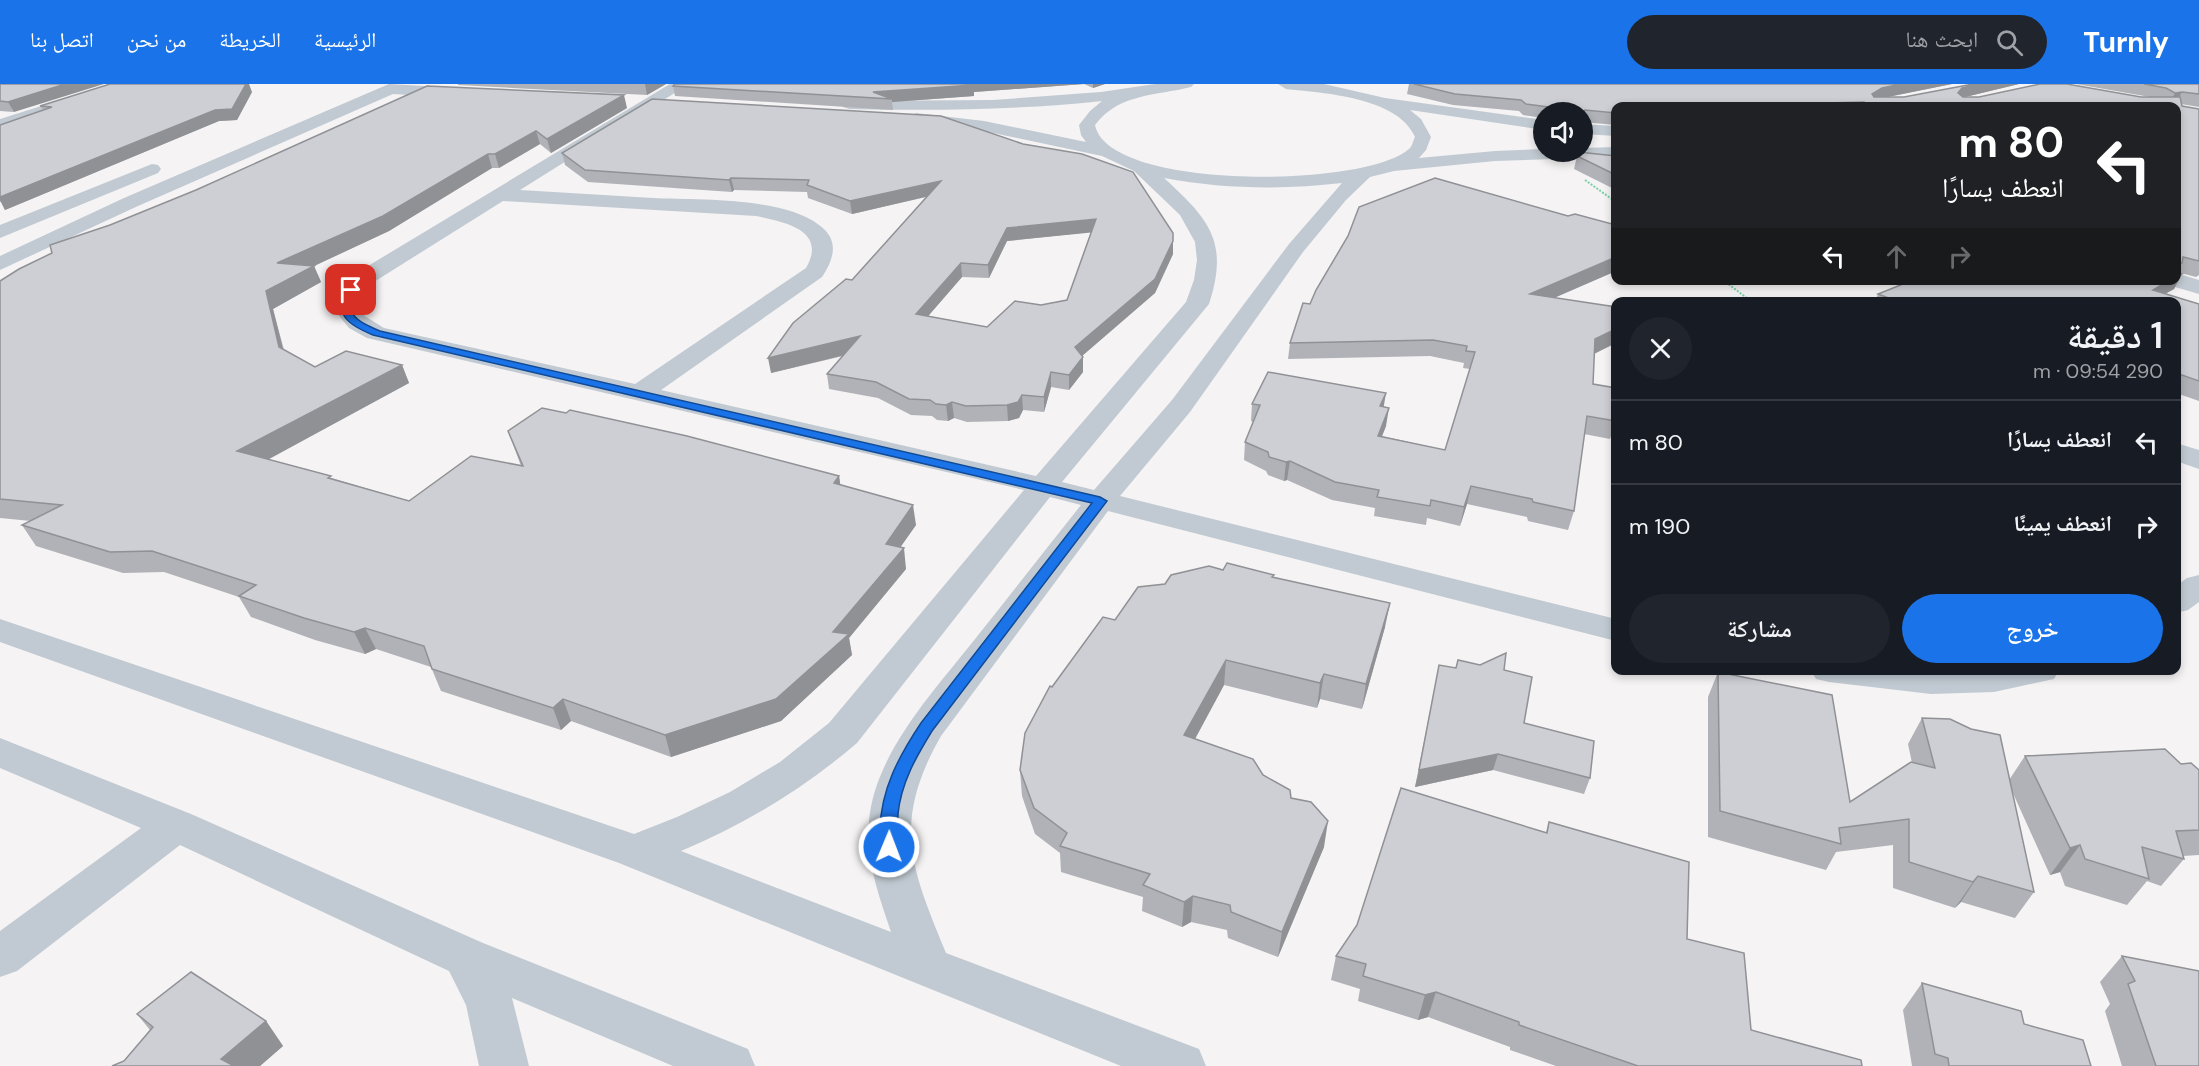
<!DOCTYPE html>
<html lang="ar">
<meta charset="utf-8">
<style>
:root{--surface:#171b24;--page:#20242c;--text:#f1f3f6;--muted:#9ea1a6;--line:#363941;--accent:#1a73e8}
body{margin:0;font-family:"DM Sans","Noto Naskh Arabic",sans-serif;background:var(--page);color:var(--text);direction:rtl;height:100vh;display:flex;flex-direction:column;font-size:22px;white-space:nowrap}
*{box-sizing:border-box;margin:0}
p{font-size:20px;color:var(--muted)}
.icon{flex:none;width:33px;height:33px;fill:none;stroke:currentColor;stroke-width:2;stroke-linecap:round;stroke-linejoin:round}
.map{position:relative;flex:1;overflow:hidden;direction:ltr}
.details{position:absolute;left:1611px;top:213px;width:570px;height:378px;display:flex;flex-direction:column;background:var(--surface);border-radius:12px;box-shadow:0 3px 9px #0003;direction:rtl}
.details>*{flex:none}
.top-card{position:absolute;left:1611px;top:18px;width:570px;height:183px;border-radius:12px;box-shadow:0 3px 9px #0003;direction:rtl;background:#202124;color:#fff;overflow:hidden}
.buttons{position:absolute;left:1533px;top:18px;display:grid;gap:12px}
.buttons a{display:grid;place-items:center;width:60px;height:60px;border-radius:50%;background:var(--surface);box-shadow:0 3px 9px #0003;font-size:30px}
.pin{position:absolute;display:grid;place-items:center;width:51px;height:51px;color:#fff;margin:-26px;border-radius:12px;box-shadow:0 3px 9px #0006}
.me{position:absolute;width:66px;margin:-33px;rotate:1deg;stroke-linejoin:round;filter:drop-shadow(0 0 4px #0008)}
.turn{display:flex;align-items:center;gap:21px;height:126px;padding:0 18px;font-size:27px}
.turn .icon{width:78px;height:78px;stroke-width:2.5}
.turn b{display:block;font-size:42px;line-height:51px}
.lanes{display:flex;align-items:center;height:57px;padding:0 18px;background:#0003;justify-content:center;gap:30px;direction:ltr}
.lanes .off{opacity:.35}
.round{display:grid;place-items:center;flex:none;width:63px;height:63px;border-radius:32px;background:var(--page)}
.summary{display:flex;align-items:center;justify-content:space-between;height:102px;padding:0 18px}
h1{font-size:36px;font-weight:600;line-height:45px}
.primary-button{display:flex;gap:12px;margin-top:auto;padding:12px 18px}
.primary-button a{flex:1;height:69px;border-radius:36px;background:var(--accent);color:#fff;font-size:24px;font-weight:600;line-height:69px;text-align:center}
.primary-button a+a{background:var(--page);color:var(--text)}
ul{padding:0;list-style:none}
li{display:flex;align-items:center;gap:18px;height:84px;padding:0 18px;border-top:2px solid var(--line)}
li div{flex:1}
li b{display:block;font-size:22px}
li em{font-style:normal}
header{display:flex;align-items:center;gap:36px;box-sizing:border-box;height:84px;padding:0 30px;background:var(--accent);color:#fff}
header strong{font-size:28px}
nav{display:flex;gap:33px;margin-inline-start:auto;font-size:21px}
.search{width:420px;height:54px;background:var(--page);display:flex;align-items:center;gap:15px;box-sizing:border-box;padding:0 21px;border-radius:33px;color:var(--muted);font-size:22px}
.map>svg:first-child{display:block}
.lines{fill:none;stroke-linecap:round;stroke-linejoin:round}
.path{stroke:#7ad0a6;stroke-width:2;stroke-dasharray:2 1.5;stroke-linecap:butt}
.minor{fill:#c1cad2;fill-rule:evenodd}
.wall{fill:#b0b2b7;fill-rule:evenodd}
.shaded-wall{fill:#909195}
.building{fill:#cdcfd5;stroke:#909195;stroke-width:1.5;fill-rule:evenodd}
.route{fill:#1a73e8;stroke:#114b97;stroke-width:1.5}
</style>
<header>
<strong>Turnly</strong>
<div class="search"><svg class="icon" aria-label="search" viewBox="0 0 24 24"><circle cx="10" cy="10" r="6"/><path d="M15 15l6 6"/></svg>ابحث هنا</div>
<nav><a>الرئيسية</a><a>الخريطة</a><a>من نحن</a><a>اتصل بنا</a></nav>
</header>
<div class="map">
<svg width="2199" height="982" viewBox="0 0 2199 982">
<rect width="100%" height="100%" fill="#f5f3f3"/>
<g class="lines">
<g class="path">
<polyline points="1585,96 1616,118"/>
<polyline points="1723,196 1752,218"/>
</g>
<g class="minor">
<polygon points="111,0 134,0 131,3 0,45 0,35"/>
<polygon points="389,0 460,4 468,9 460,14 393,10 138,122 0,186 0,172 124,114"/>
<path d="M670,0h19l-169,106c45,3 89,5 133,8 46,2 129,-1 166,27 21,15 15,34 3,52l-161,113 375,86 150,-174 8,-22 3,-20 -2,-18 -15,-27 -46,-44 -32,-15 -118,-25 -68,-8 -8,-5 8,-5 68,8 102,21 -5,-7 -2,-10 11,-14 12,-10c-84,9 -168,10 -253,8l-6,-2 -2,-3 2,-3 150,-1 108,-8 54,-8h39l-3,3c-35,9 -72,6 -96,38 13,66 271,63 314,24 3,-2 4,-8 6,-12 -17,-40 -92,-44 -129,-48l-8,-5h46l61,14 159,22v10l-134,-20 11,9 10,18 -5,13 -7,8 76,-7 49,-2v3h38v-4l34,-1v10l-121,4 -101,10 -24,6 -24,23 -43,52 -113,160 -70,84 496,123v22l-508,-130 -167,225c-49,86 -31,130 5,217l253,96 7,17h-85l-502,-203 -619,-221v-23l634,215 43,-17 53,-25 50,-30 49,-39 195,-233 -657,-152 -18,-10 -13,-16 1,-14 16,-23zM1164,94c60,11 118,12 178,5l-53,61 -117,156 -78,90 -32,-8 147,-178c20,-62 1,-84 -45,-126zM503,117l253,15c28,6 72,14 50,52l-171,116 -251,-56 -24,-15c-4,-12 1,-19 9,-28zM1050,413l31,8c-34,43 -68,86 -102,129 -41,53 -104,117 -110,187 -4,38 10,75 22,111l-210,-81c65,-27 122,-62 176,-108z"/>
<polygon points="1582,40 1616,42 1616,52 1582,50"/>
<polygon points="152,80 158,81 161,85 158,89 0,154 0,141"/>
<polygon points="2176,189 2199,196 2199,210 2168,201 2165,196 2176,196"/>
<polygon points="2176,359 2199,366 2199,385 2176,377"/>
<polygon points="2199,491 2199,518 2188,526 2176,529 2176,502 2187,494"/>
<polygon points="1811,586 2059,586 2054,595 1994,608 1931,610 1829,598 1816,595"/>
<polygon points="0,654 191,730 483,859 748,965 755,982 673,982 512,914 529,982 479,982 466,921 449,887 180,761 17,887 0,893 0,847 141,744 0,684"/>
</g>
</g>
<g class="wall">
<polygon points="0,0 14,28 0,27"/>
<polygon points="458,0 666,0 647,11 458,1"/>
<polygon points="675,0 1105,0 1093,4 1084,0 974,8 974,12 892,18 893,26 675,12 673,2"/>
<polygon points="1409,0 1952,0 1887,13 1904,13 1972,0 2019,0 1965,13 2150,13 2076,0 2199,0 2199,23 2181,20 2182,22 2199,25 2199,191 2196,193 2177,188 2177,189 2182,190 2174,205 2165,210 2199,220 2199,317 2176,309 2176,218 1875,218 1878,210 2176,196 2176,22 1616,22 1616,41 1582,38 1582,28 1544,28 1544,34 1523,31 1519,27 1453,21 1407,10"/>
<polygon points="252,8 237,36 219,37 5,126 1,118 0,118 0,41 43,26 40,22"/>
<path d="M652,15l521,155 -18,39 -73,63 1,16 -14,18 -18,-3 -7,25 -21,-2 -4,8 -11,3 -41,1 -13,-4 -6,3 -11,-1 -5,-4 -21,-1 -33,-17 -49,-9 -2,-15 16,-18 -72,17 155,-176 -74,17 -44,-16 -1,-6 -73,-2 -2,2 -144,-10 -23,-17 -3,-12zM1091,148l-24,68 -26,5 -54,22 -59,-11 34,-39 27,1 18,-37z"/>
<polygon points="627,24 551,69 540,60 499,84 492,84 389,147 314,182 321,198 273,225 284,266 315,283 402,281 409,299 268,375 409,417 521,382 508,347 839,392 840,400 916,441 900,463 906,485 849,554 852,571 781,637 671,673 571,637 561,646 441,607 431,583 376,565 365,570 315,556 251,533 239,513 164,488 123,489 36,462 22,441 31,437 0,434 0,197 52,169"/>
<polygon points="1577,72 1616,72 1616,106 1574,85"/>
<polygon points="1616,187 1554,214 1594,270 1593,300 1616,304 1616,338 1610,355 1584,350 1574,427 1568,446 1528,437 1527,433 1467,420 1460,442 1427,434 1426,441 1374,432 1375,424 1332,416 1287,396 1284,397 1268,391 1266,387 1244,376 1245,358 1253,338 1251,337 1252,320 1383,323 1386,342 1382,352 1445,366 1470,285 1463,284 1464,279 1430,272 1288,275 1290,259 1310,220"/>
<polygon points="1223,486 1273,494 1385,543 1362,625 1320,615 1317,624 1224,601 1195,655 1263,691 1291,714 1324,763 1278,873 1228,854 1227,846 1191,838 1182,843 1142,827 1143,813 1061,788 1060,769 1035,750 1022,712 1020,686 1052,603 1115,536"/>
<polygon points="1439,581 1456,584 1504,586 1524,639 1590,694 1584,710 1493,686 1415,703"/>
<polygon points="1718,588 1850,718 1912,679 1908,660 1922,634 2009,696 2025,672 2181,680 2199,686 2199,771 2183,772 2184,775 2161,802 2147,797 2127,821 2065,802 2060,788 2050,791 2012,707 2034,808 2015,834 1961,818 1955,824 1893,804 1893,761 1836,768 1826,786 1708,753 1708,613"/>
<polygon points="1549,738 1687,855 1751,946 1862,982 1556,982 1510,966 1510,963 1428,933 1418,936 1358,917 1360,905 1331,896 1336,872 1546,748"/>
<polygon points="2122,872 2199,982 2122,982 2105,927 2110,920 2100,898"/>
<polygon points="1922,899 2024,940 2091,982 1912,982 1903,926"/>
<polygon points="137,930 266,937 283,962 260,982 112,982 124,977 150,946"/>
</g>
<g class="shaded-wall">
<polygon points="65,0 104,0 14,28 8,18"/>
<polygon points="246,0 249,0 252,8 237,36 219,37 5,126 0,116 0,113"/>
<polygon points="645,0 666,0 647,11"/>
<polygon points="971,0 1084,0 974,8 974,12 892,18 892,15 873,8"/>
<polygon points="1093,0 1105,0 1093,4"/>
<polygon points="1901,0 1952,0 1878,15 1868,22 1872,10 1882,4"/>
<polygon points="1978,0 2019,0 1957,15 1958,9 1962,4"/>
<polygon points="2182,8 2176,19 2169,20 2175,9"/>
<polygon points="624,11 627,24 551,69 547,55"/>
<polygon points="536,47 540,60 499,84 495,70"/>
<polygon points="488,70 492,84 389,147 314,182 321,198 273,225 287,281 279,263 266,207 277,179"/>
<polygon points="731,94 734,106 732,108 729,96"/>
<polygon points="941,97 942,109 852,130 850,117"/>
<polygon points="1096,135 1096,148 1007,157 989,194 988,181 1007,144"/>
<polygon points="1173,157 1173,170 1155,209 1075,278 1075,263"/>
<polygon points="1616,173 1616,187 1526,226 1530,210"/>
<polygon points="961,179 962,193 917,245 916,230"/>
<polygon points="2182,179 2176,189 2176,180"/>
<polygon points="2182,190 2174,205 2150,218 2153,206 2170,196 2176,196 2176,193"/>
<polygon points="1616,245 1616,259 1590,272 1595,255"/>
<polygon points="860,252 861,267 771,289 768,274"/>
<polygon points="1083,273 1083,288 1069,306 1069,291"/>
<polygon points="402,281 409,299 247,387 237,367"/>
<polygon points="1051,288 1051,303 1044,328 1044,313"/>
<polygon points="1386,309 1383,327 1380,322"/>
<polygon points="1022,311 1023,326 1019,334 1008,337 1007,321"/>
<polygon points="952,318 954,334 948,337 946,321"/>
<polygon points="1389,324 1386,342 1375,370 1378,352"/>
<polygon points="1290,377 1287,396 1284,397 1286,378"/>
<polygon points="839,392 842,412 834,399"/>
<polygon points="1471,402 1467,420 1460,442 1464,423"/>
<polygon points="913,421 916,441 888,481 886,460"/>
<polygon points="904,464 906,485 849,554 852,571 781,637 671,673 665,651 833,548"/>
<polygon points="1390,519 1385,543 1362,625 1366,600"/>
<polygon points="365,544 376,565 365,570 354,548"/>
<polygon points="1226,576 1224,601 1183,677 1184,651"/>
<polygon points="1324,590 1320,615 1317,624 1320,599"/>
<polygon points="563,615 571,637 561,646 553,624"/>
<polygon points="1498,670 1493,686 1415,703 1419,686"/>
<polygon points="1328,737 1324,763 1278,873 1282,848"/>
<polygon points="2080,761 2060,788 2050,791 2070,764"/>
<polygon points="1978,792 1961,818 1955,824 1973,798"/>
<polygon points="1193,812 1191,838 1182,843 1184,818"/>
<polygon points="1436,908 1428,933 1418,936 1425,911"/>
<polygon points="266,937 283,962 260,982 227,982 221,975"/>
</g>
<g class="building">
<polygon points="0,0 65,0 8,18 0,17"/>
<polygon points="110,0 246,0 232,25 215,26 0,113 0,41 52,23 40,22"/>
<polygon points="675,0 972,0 973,1 873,8 892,15 673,2"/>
<polygon points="1414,0 1901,0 1882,4 1872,10 1874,13 1904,13 1973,0 1978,0 1962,4 1958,9 1963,13 1979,13 2040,0 2067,0 2141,13 2180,13 2182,22 2199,25 2199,177 2183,173 2182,179 2176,180 2176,22 1869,22 1864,18 1712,22 1706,19 1623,19 1625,22 1616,22 1616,29 1585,26 1582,32 1582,28 1549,28 1548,23 1526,20 1521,16 1455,10"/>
<polygon points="2144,0 2199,0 2199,10 2182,8 2175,9 2166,4"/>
<polygon points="427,2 624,11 547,55 536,47 495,70 488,70 383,132 277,179 314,182 266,207 279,263 315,283 346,267 402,281 237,367 331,392 328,394 409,417 471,372 523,382 508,347 542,324 566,329 570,326 687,352 839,392 834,399 913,421 886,460 904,464 833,548 849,550 776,615 665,651 563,615 553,624 432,585 424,562 365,544 354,548 304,534 239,512 256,501 152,467 110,468 22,441 62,421 0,415 0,197 19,185 52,169 50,161 110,141 196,106"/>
<path d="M652,15l289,17 82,28 59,10 51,18 40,61v8l-18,38 -80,68 8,10 -14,18 -18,-3 -7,25 -22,-2 -4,7 -11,3 -41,1 -14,-4 -6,3 -10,-1 -6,-4 -21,-1 -33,-17 -49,-8 33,-38 -92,22 25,-35 53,-44 6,1 89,-99 -91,20 -43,-16 2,-5 -78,-2 -2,2 -144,-10 -23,-17zM1096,135l-29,81 -26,5 -26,-4 -28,26 -71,-13 45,-51 27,2 19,-37z"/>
<polygon points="1578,68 1616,72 1616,91 1577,72"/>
<polygon points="1435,94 1568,132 1575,130 1616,141 1616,173 1530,210 1616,223 1616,245 1595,255 1593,300 1616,304 1616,337 1587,332 1574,427 1533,418 1532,415 1471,402 1464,423 1431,416 1430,422 1377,413 1379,406 1335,398 1290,377 1286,378 1269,373 1268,368 1245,358 1260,321 1252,320 1268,288 1386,309 1380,322 1389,324 1378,352 1445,366 1475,268 1466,267 1467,262 1433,256 1290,259 1303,219 1310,220 1316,206 1348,152 1359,123"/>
<polygon points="2176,188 2182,190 2176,193"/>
<polygon points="1913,196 2170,196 2153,206 2199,220 2199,297 2176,289 2176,218 1899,218 1878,210"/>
<polygon points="1227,479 1274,491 1272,493 1390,519 1366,600 1324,590 1320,599 1226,576 1184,651 1253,675 1263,691 1290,706 1291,714 1311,718 1328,737 1282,848 1231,828 1230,821 1193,812 1184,818 1143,801 1150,790 1060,762 1067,749 1034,724 1020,686 1025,649 1050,602 1052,603 1103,533 1115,536 1138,503 1165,500 1171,491 1209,482 1223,486"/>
<polygon points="1506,569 1504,586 1532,593 1524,639 1594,657 1590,694 1498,670 1419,686 1439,581 1456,584 1458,576 1480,581"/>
<polygon points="1718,588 1832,611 1850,718 1911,678 1935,684 1922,634 1950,635 1971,645 2000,651 2034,808 1978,792 1973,798 1909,778 1909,735 1839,744 1841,760 1720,727"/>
<polygon points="2165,665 2181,680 2191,679 2199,686 2199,746 2176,747 2184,775 2142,763 2149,795 2085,775 2080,761 2070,764 2025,672"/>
<polygon points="1401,704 1547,749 1549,738 1689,778 1687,855 1744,869 1751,946 1861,976 1862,982 1638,982 1519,941 1519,938 1436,908 1425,911 1363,892 1366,880 1336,872 1357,841"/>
<polygon points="2122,872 2199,887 2199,982 2156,982 2128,900 2135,897"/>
<polygon points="191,888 266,937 221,975 234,982 112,982 124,977 153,943 137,930"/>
<polygon points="1922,899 2021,927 2024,940 2083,956 2091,982 1949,982 1948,974 1935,970"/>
</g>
<path class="route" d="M348,204l8,2c-13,25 2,32 24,41l720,166 7,4 -175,230c-16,26 -31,52 -34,83 -1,13 3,27 -3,38l-6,2 -6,-2c-4,-7 -3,-15 -3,-23 1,-40 19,-73 41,-106l171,-220 -719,-168c-24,-10 -41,-20 -25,-47z"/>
</svg>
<div class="buttons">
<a><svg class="icon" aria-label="sound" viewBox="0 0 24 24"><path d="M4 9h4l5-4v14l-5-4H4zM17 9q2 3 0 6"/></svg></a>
</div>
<div class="pin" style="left:351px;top:206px;background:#d93025"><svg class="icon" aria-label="arrive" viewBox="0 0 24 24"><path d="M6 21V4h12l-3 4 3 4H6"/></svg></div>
<svg class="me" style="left:889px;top:763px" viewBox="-20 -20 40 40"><circle r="17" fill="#1a73e8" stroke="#fff" stroke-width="3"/><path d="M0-11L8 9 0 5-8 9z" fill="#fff"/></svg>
<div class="top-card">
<div class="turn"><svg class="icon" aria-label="left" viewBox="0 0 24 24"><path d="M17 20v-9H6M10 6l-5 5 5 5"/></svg><div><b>80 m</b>انعطف يسارًا</div></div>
<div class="lanes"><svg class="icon" aria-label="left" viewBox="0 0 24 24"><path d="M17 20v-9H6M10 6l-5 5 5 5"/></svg><svg class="icon off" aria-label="ahead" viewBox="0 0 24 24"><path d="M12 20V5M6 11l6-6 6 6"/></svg><svg class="icon off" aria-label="right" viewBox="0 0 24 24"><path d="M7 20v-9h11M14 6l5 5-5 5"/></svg></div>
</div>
<section class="details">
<div class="summary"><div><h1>1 دقيقة</h1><p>290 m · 09:54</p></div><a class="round"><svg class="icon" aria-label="close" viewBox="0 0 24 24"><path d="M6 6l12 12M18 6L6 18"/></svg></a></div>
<ul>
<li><svg class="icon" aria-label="left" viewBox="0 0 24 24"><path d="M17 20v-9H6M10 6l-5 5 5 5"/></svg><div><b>انعطف يسارًا</b></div><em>80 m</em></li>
<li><svg class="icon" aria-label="right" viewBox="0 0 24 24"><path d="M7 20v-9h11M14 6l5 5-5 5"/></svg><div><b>انعطف يمينًا</b></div><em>190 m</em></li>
</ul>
<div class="primary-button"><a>خروج</a><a>مشاركة</a></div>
</section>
</div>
